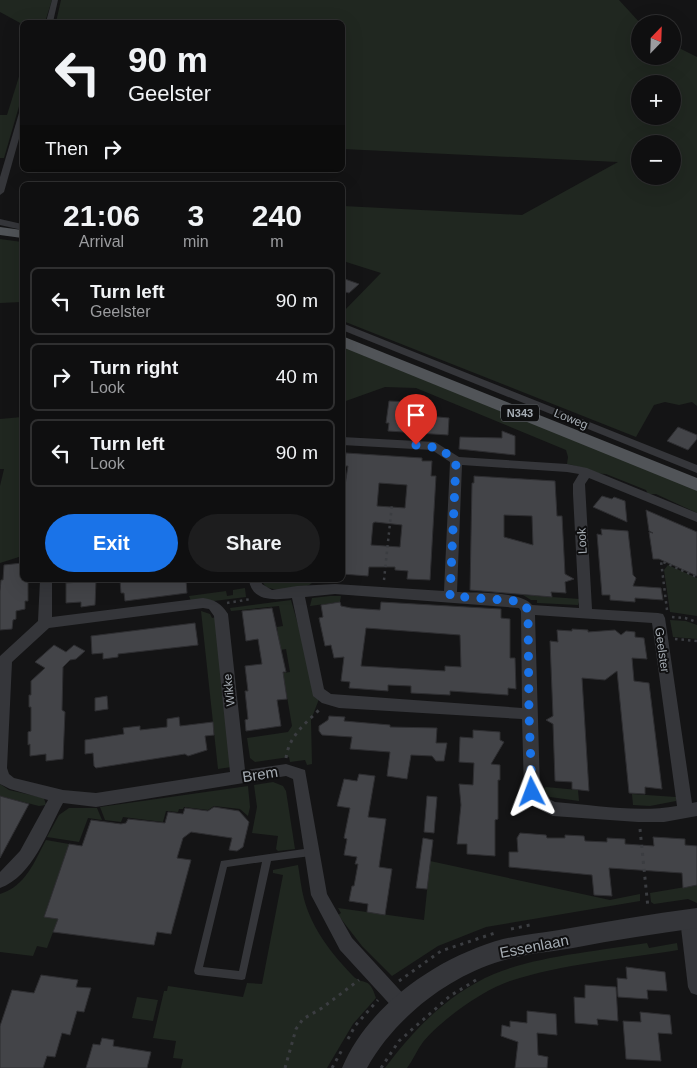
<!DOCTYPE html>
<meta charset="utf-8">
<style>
:root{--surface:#0f0f10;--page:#1d1d1e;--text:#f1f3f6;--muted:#9b9c9f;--line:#2f2f30;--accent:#1a73e8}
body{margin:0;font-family:Helvetica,sans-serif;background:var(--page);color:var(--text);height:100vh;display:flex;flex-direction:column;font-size:19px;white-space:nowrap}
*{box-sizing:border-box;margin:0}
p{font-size:16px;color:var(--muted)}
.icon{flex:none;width:28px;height:28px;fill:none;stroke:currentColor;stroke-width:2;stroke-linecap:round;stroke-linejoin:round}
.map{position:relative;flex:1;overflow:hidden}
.side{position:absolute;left:20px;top:182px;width:325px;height:400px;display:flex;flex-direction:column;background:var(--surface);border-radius:8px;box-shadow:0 5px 20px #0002,0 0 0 1px var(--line)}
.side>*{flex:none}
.top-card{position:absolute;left:20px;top:20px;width:325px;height:152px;border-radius:8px;box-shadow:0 5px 20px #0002,0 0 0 1px var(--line);background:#0f0f10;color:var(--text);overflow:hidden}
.needle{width:32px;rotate:23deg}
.fabs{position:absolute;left:631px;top:15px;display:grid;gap:10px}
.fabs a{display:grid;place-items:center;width:50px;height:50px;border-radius:50%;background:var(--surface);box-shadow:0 5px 20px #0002,0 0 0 1px var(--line);font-size:25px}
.pin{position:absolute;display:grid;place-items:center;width:42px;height:42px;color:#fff;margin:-51px -21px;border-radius:50% 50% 50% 0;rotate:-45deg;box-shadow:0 0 5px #0007}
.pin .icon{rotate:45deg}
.me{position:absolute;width:55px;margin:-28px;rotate:357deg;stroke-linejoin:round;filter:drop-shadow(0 0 4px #0008)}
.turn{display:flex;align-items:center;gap:18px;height:105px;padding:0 25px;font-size:22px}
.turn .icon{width:65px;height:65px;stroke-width:2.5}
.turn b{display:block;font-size:35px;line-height:42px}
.then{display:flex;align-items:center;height:48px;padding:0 25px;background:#0003;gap:10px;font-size:19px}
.eta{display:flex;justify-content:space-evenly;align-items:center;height:85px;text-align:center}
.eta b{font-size:30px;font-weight:800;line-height:35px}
.primary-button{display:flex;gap:10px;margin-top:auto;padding:10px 25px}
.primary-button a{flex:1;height:58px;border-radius:30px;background:var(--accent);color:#fff;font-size:20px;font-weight:800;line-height:58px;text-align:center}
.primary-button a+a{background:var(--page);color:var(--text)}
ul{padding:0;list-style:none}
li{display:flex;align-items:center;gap:15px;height:68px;margin:0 10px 8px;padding:0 15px;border:2px solid var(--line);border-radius:8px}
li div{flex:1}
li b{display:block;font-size:19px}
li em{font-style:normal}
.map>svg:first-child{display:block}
.green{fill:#202720;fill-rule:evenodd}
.building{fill:#434448;stroke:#2e2e31;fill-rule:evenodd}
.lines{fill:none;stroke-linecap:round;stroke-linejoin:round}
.path-far1{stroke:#3b3d41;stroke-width:2.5;stroke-dasharray:2.5 4;stroke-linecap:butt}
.path{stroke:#3b3d41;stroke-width:3;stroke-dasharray:3 5;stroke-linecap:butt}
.service{fill:#35363a;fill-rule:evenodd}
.minor{fill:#35363a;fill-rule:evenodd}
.tertiary{fill:#35363a;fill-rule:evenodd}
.primary{fill:#515458;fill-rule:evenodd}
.route{stroke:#1a73e8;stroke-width:9;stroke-dasharray:0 16.2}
.labels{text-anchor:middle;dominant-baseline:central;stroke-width:4;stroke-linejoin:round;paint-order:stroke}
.shield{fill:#0f0f10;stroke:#797e83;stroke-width:1}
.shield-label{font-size:11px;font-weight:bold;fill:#a6adb4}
.street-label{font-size:12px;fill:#a6adb4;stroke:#0f0f10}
.near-street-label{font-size:15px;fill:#a6adb4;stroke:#0f0f10}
</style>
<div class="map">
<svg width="697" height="1068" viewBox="0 0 697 1068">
<rect width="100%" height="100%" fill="#141415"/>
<g class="green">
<polygon points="0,0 52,0 45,22 22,22 22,24 0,12"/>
<path d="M61,0h558l22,24 -1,32h32l1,-11 24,12v349l-5,-4 -13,3 -14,-3 -11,3 -18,32 -293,-116v-9l38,-39 -38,-12v-55l179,9 96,-53 -275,-13 -1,-127h-286zM640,84h32v32h-32zM640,144h32v32h-32z"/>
<polygon points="22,67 22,96 4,158 0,158 0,115 7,115"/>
<polygon points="0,239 22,242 22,302 0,303"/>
<path d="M342,345l355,145v23l-41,-19h-8l-2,-4 -40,-16c-12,0 -25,-8 -39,-10l1,-7 -2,-7 -150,-62 -31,-1 -42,15z"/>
<polygon points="22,417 22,556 0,563 0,486 4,469 0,469 0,419"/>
<polygon points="668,565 697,578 697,616 670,612 664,570"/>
<path d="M261,580h54c-8,11 -37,12 -49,7z"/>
<polygon points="245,588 246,597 214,601 191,601 189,596 226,591 227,596 233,595 233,590"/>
<polygon points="523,595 580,599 578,605 537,603 537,600 531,600"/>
<polygon points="330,596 341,596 340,602 310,606 312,598"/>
<polygon points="291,600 319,699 311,720 312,764 307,765 305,760 290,762 289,757 255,762 250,758 247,738 288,732 292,726 283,673 290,672 286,649 280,650 277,627 283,626 279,606 231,611 230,608"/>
<polygon points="201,611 210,614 212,618 216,617 231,767 218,769"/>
<polygon points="670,620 686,621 697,625 697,639 673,637"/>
<polygon points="273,782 283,786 286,791 295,849 278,851 276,849 278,836 252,833 257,807 254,785"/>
<polygon points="0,784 9,790 44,798 46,805 39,806 0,796"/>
<polygon points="248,786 250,807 248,816 240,809 214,806 208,810 184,807 183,809 179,809 178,812 166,811 163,822 123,817 121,822 105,820 100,807"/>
<polygon points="546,787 578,790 579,801 550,797 543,789"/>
<polygon points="632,794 676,797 676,801 650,806 633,805"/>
<polygon points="69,808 97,808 102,820 88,818 79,842 47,837 59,815"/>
<path d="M46,840l23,4 -25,72 14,3 -11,29 -10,-2 -4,10 -33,-4v-58c26,-8 34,-32 46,-54z"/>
<polygon points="430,861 610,900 640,894 640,901 486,927 438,946 392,976 362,946 338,915 341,913 338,908 424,920"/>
<path d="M298,865c2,11 3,23 6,34 8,30 28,55 49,77 10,10 16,-1 23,22l-23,26 -26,44h-146l2,-9 -10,-1 3,-17 -23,-3 11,-47h3l1,-5 75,11 4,-14 15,1 21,-109 -10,-2v-3z"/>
<polygon points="697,885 697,903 688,899 654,904 651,902 650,893"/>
<path d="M647,943l2,5 28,-5 1,7c-55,9 -116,14 -168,31 -27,9 -69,39 -87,61 -6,8 -10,18 -16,26h-22c28,-38 64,-75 109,-94 43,-18 105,-23 153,-31z"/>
<polygon points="137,997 158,1000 153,1021 132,1018"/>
</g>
<g class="building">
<polygon points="342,278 359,284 349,293 342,291"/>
<polygon points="389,401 411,402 409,428 428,416 449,418 448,435 388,431 389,423 386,423"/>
<polygon points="678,427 697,435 697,439 688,450 667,441"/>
<polygon points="502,431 515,436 515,455 459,449 460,437 502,438"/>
<path d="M346,453l76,5v3h10l-1,15h5l-6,104 -23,-1 1,-8 -13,-1v-3h-26l-1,9 -26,-2 2,-15h-2v-54l6,-39h-4zM379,483l28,2 -2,23 -28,-2zM375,522l27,3 -2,22 -29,-2 2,-22z"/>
<path d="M474,476l81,5 2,35h5l3,58 9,5 -9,3 1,11 -15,-1 1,5 -82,-7 2,-107h2zM504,515l28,1 1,29 -29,-8z"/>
<polygon points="602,496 612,499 614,497 625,501 627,522 593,507"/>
<polygon points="646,510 697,532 697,576 659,559 653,559 649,532 653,533 649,531"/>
<polygon points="601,529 628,531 633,575 636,578 633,586 661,588 663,600 635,598 635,602 610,600 610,595 602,595 597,534 602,535"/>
<polygon points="22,563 22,580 28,580 28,601 25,601 25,609 16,611 16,619 13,620 12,629 0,630 0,591 1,580 3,580 4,565"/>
<polygon points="81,580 96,580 95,605 81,607 81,602 66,603 66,583 81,582"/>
<polygon points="120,580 186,580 187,593 125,601 124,593 121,593"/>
<path d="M340,602l1,4 10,2 29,2 1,-8 120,7v9l9,1v39h5l1,31 -8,-1v7l-58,-4v4l-39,-2v-7l-23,-1v6l-39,-3 1,-6 -9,-1 3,-24 -10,1 -3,-13 -6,1 -6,-28 4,-1 -2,-12zM366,628l94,7 1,32 -16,-1v5l-84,-5z"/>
<polygon points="272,608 286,672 283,672 287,699 277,700 281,726 246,731 245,720 248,719 245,691 248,691 245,666 262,664 258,639 246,641 242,611"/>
<polygon points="195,623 198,645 118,654 118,657 103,659 103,653 92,654 91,636"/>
<polygon points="572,629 588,630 588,632 615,630 621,635 626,631 635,632 635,637 644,638 647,659 632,658 634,681 649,683 662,789 645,787 645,794 629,793 617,671 605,680 582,678 589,791 572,789 572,782 555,781 553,724 546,720 553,716 550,641 558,642 557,630 572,631"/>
<polygon points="54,645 66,652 74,645 85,651 76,659 70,660 63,667 62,710 65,712 63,759 46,761 46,754 30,756 30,744 28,745 28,732 31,731 31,707 29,707 29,695 31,695 31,681 45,668 35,662"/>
<polygon points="107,696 108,709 95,711 95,698"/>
<polygon points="329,716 345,717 344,721 390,725 390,727 437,728 436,743 447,743 444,761 436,761 432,756 411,755 407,779 387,776 390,752 350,749 352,737 322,735 319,731 319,726 328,720"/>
<polygon points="179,717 180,726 213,722 214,735 205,736 207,750 188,756 185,754 96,768 94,766 93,753 85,754 85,740 124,734 123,728 140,726 140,730 167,727 167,719"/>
<polygon points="473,730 500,732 500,740 504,742 491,764 500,765 500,780 498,780 498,819 495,820 495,856 467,854 467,844 457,844 461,805 459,784 473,785 474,763 459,762 460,737 473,738"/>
<polygon points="359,774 375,776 368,817 386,819 379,867 392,869 385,915 367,912 368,904 349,901 352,886 354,886 358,864 355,864 357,857 344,855 347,839 344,838 350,808 337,806 344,779 357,781"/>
<polygon points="0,796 29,804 0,858"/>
<polygon points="427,796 437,797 434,833 424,832"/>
<polygon points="214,807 239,811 249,822 243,847 237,851 229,850 232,838 191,832 183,838 177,858 191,860 171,934 157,932 154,945 53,932 58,919 44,917 69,844 82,846 91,820 121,824 126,823 128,819 165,823 168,812 183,814 185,808 208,811"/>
<polygon points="520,833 546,835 547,838 565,838 565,835 584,836 585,841 607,842 607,838 625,839 625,844 654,846 653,837 685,839 685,845 697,846 697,885 683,888 682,873 609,868 612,896 594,895 592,875 509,867 509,852 518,852 517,838"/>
<polygon points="423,838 433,840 427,889 416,888"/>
<polygon points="626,967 665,972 667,991 647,990 648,999 618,997 617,978 627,979"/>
<polygon points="41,975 78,980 76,987 91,988 84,1012 77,1011 70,1035 62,1033 55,1057 47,1056 43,1068 0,1068 0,1026 12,990 34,993"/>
<polygon points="585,985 616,987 618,1021 597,1019 598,1025 575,1023 574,997 585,998"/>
<polygon points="527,1011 556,1014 557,1035 537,1033 538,1055 548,1057 547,1068 515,1068 518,1042 501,1036 502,1025 510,1027 510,1021 527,1023"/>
<polygon points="640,1012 670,1015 672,1034 658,1033 661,1061 626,1059 623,1021 641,1022"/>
<polygon points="102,1038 114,1040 113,1046 151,1052 147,1068 86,1068 93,1044 100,1045"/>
</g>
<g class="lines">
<g class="path-far1">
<polyline points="384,580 392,504"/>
<polyline points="227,603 251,599"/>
<polyline points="667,610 661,561 697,577"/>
<polyline points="672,617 685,618 697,622"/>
<polyline points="675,639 697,641"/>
</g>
<g class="path">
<path d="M286,758c3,-22 19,-34 34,-49"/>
<polyline points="640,829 648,908"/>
<polyline points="511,929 530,925"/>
<polyline points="399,981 441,951 498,932"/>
<polyline points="348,1039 355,1026 378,1000"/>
<polyline points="285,1068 296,1029 303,1019 322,1008 359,980"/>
<polyline points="332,1068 343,1048"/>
<polyline points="381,1068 399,1041 450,996 476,980"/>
</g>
<path class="service" d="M311,848l3,1 1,3 -1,3 -3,1 -40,5 -26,118 -3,1 -44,-5 -3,-1 -1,-3 27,-110zM262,862l-23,109 -36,-4 24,-100z"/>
<g class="minor">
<polygon points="52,0 58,0 53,22 46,22"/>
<polygon points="19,113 22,113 22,128 4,192 0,195 0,177"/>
<polygon points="0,219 22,224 22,230 0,225"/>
<polygon points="342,323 697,465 697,473 342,330"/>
<path d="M342,437l93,5 24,15 108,7 20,4 110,45v9l-108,-44 -4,6 7,125 66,4 5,1 2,4 27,185 5,-1v14l-33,6h-26l-85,-6 -20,-10 -9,-15 -2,-72 -183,-11 -17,-5 -9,-7 -21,-98c-17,2 -40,4 -43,-18h12l1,4 10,6 25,-4 38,-2 109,7 6,-129 -18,-12 -90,-5zM462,465l105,7 12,2 -6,10v10l6,114 -47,-3c-10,-14 -58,-12 -75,-13zM335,594l184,14 2,3 1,97 -191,-14 -7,-5 -19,-92zM535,615l117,8 25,183c-40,7 -82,-1 -122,-4l-12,-6 -3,-6z"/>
<path d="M40,580h12v37l151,-19c12,2 18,5 25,16l17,156 41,-6 19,6 22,124 25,44 56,61 3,6 -3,6 -6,3 -6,-3 -56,-61 -29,-55 -18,-116 -7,-3 -190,31 -33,-4c-16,29 -30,73 -63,85v-16l20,-21 28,-51 -38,-11 -10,-5v-128l38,-35zM203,608l6,1 5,7 16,156 -134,21 -33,-3 -49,-12 -5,-4 -2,-6 5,-106 37,-34z"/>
<polygon points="688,911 694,914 697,924 697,995 691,993 688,987 680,919 682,914"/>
</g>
<path class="tertiary" d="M697,908v20c-42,6 -83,12 -124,20 -24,4 -49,6 -72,13 -54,16 -107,58 -134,107h-25c27,-64 96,-111 161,-129 18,-4 37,-6 56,-9 46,-8 92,-16 138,-22z"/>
<g class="primary">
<polygon points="0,227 22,230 22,238 0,235"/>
<polygon points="342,336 697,478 697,491 342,347"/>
</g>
</g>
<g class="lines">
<polyline class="route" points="416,445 440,448 456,462 450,596 516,601 524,604 528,610 529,714 532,792"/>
</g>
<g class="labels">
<rect class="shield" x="501" y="404.5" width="38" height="17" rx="4"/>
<g class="shield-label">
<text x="520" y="413">N343</text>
</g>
<g class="street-label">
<text transform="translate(571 419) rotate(22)">Loweg</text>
<text transform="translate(582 541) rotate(-93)">Look</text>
<text transform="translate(662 650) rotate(82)">Geelster</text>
<text transform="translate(229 690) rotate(-96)">Wikke</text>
</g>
<g class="near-street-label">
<text transform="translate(260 774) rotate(-9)">Brem</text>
<text transform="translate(534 946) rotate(-11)">Essenlaan</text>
</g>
</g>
</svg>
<div class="fabs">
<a><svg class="needle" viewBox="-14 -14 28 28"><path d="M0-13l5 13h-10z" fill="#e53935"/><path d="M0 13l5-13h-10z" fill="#9b9c9f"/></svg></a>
<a>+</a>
<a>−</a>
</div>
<div class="pin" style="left:416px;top:445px;background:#d93025"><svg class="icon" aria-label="arrive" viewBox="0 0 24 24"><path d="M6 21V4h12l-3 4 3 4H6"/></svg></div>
<svg class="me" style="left:532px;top:792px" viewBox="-20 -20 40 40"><path d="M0-17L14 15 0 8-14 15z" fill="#1a73e8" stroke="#fff" stroke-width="4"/></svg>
<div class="top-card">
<div class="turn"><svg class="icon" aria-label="left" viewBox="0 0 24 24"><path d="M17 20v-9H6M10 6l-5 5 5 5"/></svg><div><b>90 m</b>Geelster</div></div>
<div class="then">Then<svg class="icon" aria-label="right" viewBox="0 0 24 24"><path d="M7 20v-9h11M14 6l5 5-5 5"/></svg></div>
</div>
<section class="side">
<div class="eta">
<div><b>21:06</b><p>Arrival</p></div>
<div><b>3</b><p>min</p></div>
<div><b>240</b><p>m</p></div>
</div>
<ul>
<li><svg class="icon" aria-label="left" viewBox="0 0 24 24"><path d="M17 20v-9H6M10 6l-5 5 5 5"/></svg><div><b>Turn left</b><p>Geelster</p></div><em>90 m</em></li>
<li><svg class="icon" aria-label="right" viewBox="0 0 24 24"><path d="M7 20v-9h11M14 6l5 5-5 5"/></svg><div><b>Turn right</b><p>Look</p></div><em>40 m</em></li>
<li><svg class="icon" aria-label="left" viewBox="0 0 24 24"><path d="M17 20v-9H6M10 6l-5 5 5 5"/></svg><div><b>Turn left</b><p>Look</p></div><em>90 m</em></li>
</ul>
<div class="primary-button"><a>Exit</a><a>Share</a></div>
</section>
</div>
